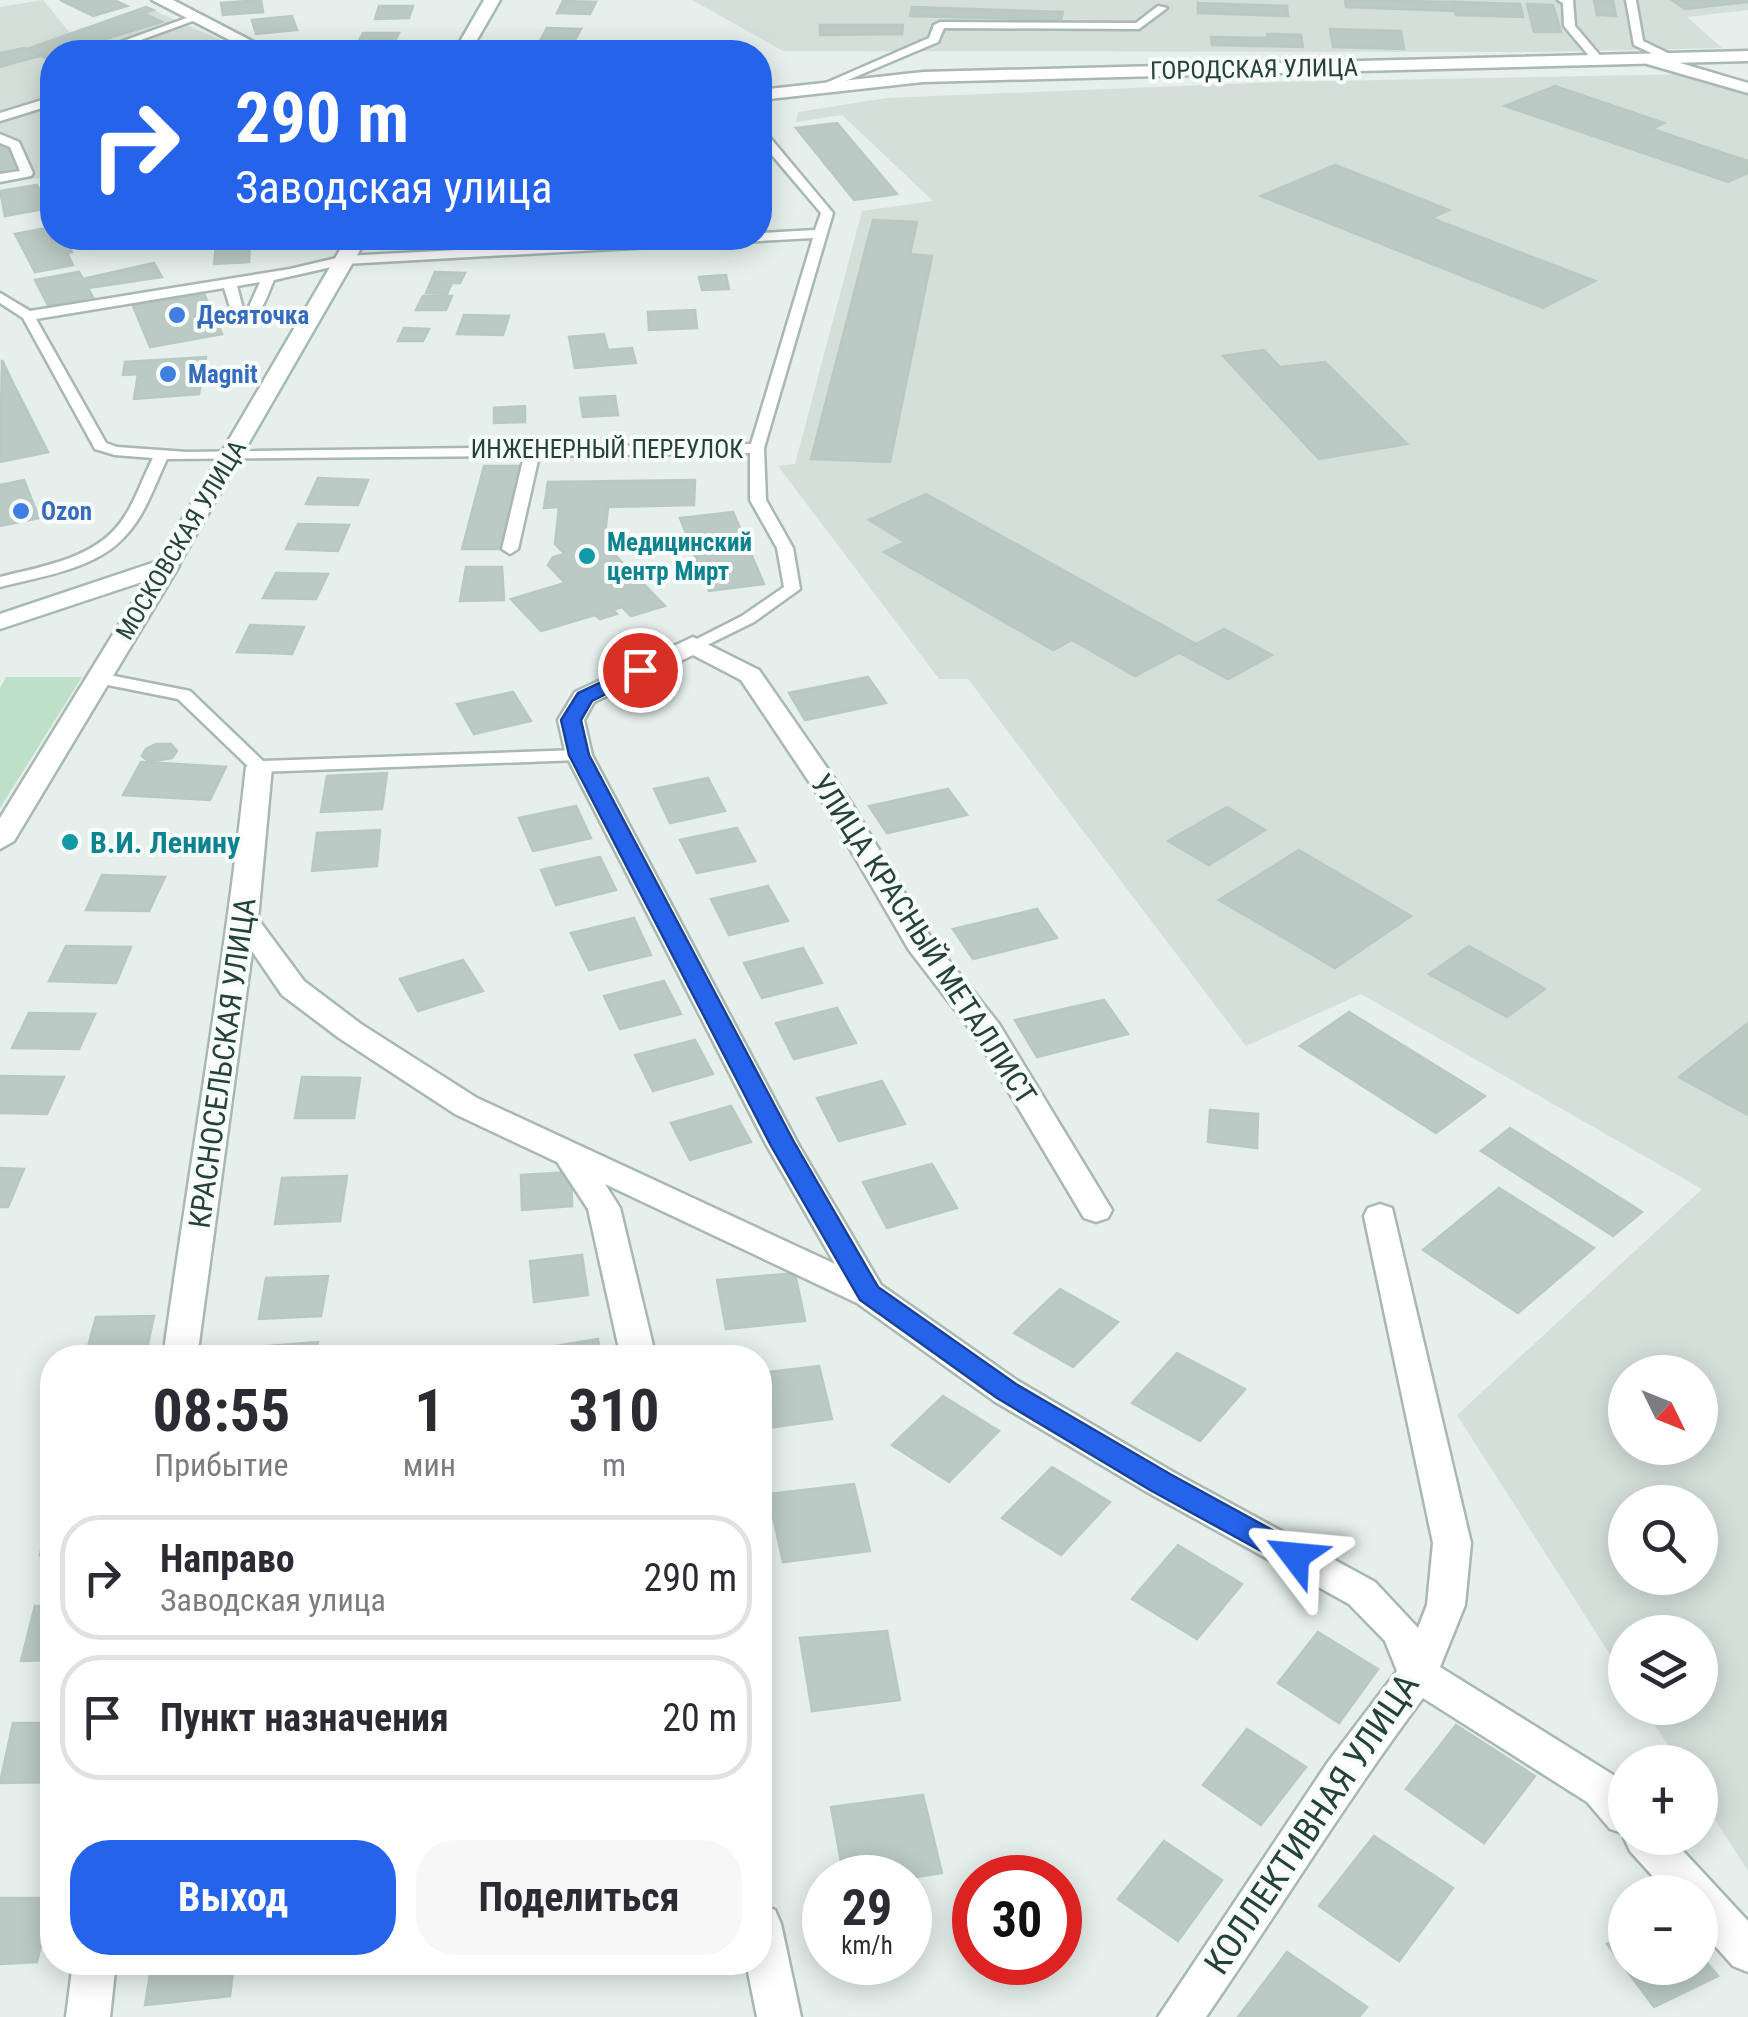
<!DOCTYPE html>
<html lang="ru">
<meta charset="utf-8">
<style>
:root{--surface:#fff;--page:#f7f7f7;--text:#2b2b33;--muted:#7c7c81;--line:#e1e1e2;--accent:#2563eb}
body{margin:0;font-family:"Roboto Condensed",sans-serif;background:var(--page);color:var(--text);height:100vh;display:flex;flex-direction:column;font-size:38px;white-space:nowrap}
*{box-sizing:border-box;margin:0}
p{font-size:32px;color:var(--muted)}
.icon{flex:none;width:55px;height:55px;fill:none;stroke:currentColor;stroke-width:2;stroke-linecap:round;stroke-linejoin:round}
.map{position:relative;flex:1;overflow:hidden}
.side{position:absolute;left:40px;top:1345px;width:732px;height:630px;display:flex;flex-direction:column;background:var(--surface);border-radius:40px;box-shadow:0 5px 25px #0003}
.side>*{flex:none}
.guide{position:absolute;left:40px;top:40px;width:732px;height:210px;border-radius:40px;box-shadow:0 5px 25px #0003;background:#2563eb;color:#fff;overflow:hidden}
.needle{width:65px;rotate:133deg}
.tools{position:absolute;left:1608px;top:1355px;display:grid;gap:20px}
.tools a{display:grid;place-items:center;width:110px;height:110px;border-radius:50%;background:var(--surface);box-shadow:0 5px 25px #0003;font-size:50px}
.speed{position:absolute;left:802px;top:1855px;display:flex;gap:20px;font-size:50px;font-weight:700;text-align:center}
.speed>*{display:grid;place-content:center;width:130px;height:130px;border-radius:50%;background:var(--surface);box-shadow:0 5px 25px #0003;line-height:1}
.speed small{font-size:25px;font-weight:400}
.speed .limit{border:15px solid #d22;background:#fff;color:#111}
.pin{position:absolute;display:grid;place-items:center;width:85px;height:85px;color:#fff;margin:-42px;border:5px solid #fff;border-radius:50%;box-shadow:0 2px 10px #0007}
.me{position:absolute;width:110px;margin:-55px;rotate:299deg;stroke-linejoin:round;filter:drop-shadow(0 0 8px #0008)}
.turn{display:flex;align-items:center;gap:35px;height:210px;padding:0 30px;font-size:45px}
.turn .icon{width:130px;height:130px;stroke-width:2.5}
.turn b{display:block;font-size:70px;line-height:85px}
.eta{display:flex;justify-content:space-evenly;align-items:center;height:170px;text-align:center}
.eta b{font-size:60px;font-weight:700;line-height:70px}
.action{display:flex;gap:20px;margin-top:auto;padding:20px 30px}
.action a{flex:1;height:115px;border-radius:40px;background:var(--accent);color:#fff;font-size:40px;font-weight:700;line-height:115px;text-align:center}
.action a+a{background:var(--page);color:var(--text)}
ul{padding:0;list-style:none}
li{display:flex;align-items:center;gap:30px;height:125px;margin:0 20px 15px;padding:0 10px;border:5px solid var(--line);border-radius:40px}
li div{flex:1}
li b{display:block;font-size:38px}
li em{font-style:normal}
.map>svg:first-child{display:block}
.built{fill:#d4dfda;fill-rule:evenodd}
.green{fill:#bfe0c8}
.building{fill:#bbcac4;stroke:#b8c9c2;stroke-width:2.5}
.lines{fill:none;stroke-linecap:round;stroke-linejoin:round}
.service-casing{stroke:#a8b8b2;stroke-width:5}
.minor-casing{stroke:#a8b8b2;stroke-width:5}
.tertiary-casing{stroke:#a8b8b2;stroke-width:5}
.secondary-casing{stroke:#a4bbb3;stroke-width:5}
.service{fill:#fff;fill-rule:evenodd}
.minor{fill:#fff;fill-rule:evenodd}
.tertiary{fill:#fff;fill-rule:evenodd}
.secondary{fill:#fff;fill-rule:evenodd}
.route{fill:#2563eb;stroke:#184099;stroke-width:2.5}
.shop-dot{fill:#3f7fe0;stroke:#f7fbf9;stroke-width:4}
.culture-dot{fill:#0f9aa8;stroke:#f7fbf9;stroke-width:4}
.labels{text-anchor:middle;dominant-baseline:central;stroke-width:8;stroke-linejoin:round;paint-order:stroke}
.far-street-label{font-size:25px;fill:#24423a;stroke:#f7fbf9}
.far-shop-label{font-size:25px;font-weight:bold;fill:#366cbe;stroke:#f7fbf9;text-anchor:start}
.far-culture-label{font-size:25px;font-weight:bold;fill:#0d838f;stroke:#f7fbf9;text-anchor:start}
.culture-label{font-size:30px;font-weight:bold;fill:#0d838f;stroke:#f7fbf9;text-anchor:start}
.street-label{font-size:30px;fill:#24423a;stroke:#f7fbf9}
.near-street-label{font-size:35px;fill:#24423a;stroke:#f7fbf9}
</style>
<div class="map">
<svg width="1748" height="2017" viewBox="0 0 1748 2017">
<rect width="100%" height="100%" fill="#e6efeb"/>
<g class="built">
<polygon points="43,0 70,33 146,7 248,52 52,52 52,176 0,183 0,7"/>
<polygon points="692,0 1748,0 1748,10 1687,17 1722,48 1540,52 783,51"/>
<path d="M1689,74l59,21v1776l-48,-75v-34h-21l-35,-54h56v-76h-75v46l-168,-263 245,-226 -341,-195 -115,52 -278,-367h-29l-161,-213 17,-2 67,-253 71,-10 -91,-86 -46,7 2,-10 89,-14 389,-16zM1625,1372h75v76h-75zM1625,1502h75v76h-75z"/>
</g>
<polygon class="green" points="6,677 82,677 0,808 0,688"/>
<g class="building">
<polygon points="60,0 114,0 127,6 93,16"/>
<polygon points="261,0 263,12 223,15 221,3"/>
<polygon points="1345,0 1454,2 1455,11 1346,7"/>
<polygon points="1594,0 1613,1 1616,16 1597,15"/>
<polygon points="1672,0 1745,0 1748,2 1685,9"/>
<polygon points="563,1 596,2 590,14 557,13"/>
<polygon points="1454,2 1520,4 1523,17 1456,15"/>
<polygon points="1198,3 1287,6 1288,16 1198,13"/>
<polygon points="1527,4 1553,5 1561,32 1534,32"/>
<polygon points="379,6 413,6 409,18 375,19"/>
<polygon points="146,7 153,10 143,13 162,22 92,43 95,45 75,52 52,52 52,61 27,49"/>
<polygon points="912,7 1063,12 1061,20 910,16"/>
<polygon points="292,16 297,30 256,34 252,20"/>
<polygon points="820,25 903,25 902,34 820,35"/>
<polygon points="547,28 581,29 574,42 540,41"/>
<polygon points="1330,29 1401,31 1404,49 1333,47"/>
<polygon points="363,33 399,33 390,51 354,50"/>
<polygon points="1267,34 1301,35 1303,47 1212,45 1211,37 1268,38"/>
<polygon points="24,48 40,56 0,67 0,53"/>
<polygon points="1555,86 1664,123 1652,129 1748,161 1748,173 1728,182 1505,106"/>
<polygon points="837,123 897,194 854,200 796,128"/>
<polygon points="8,144 18,172 0,175 0,146"/>
<polygon points="1335,165 1449,210 1431,218 1595,281 1543,308 1261,196"/>
<polygon points="37,185 49,208 5,216 0,191"/>
<polygon points="873,220 917,222 910,254 932,256 890,462 811,459"/>
<polygon points="52,227 52,238 65,239 72,252 67,253 73,265 35,272 15,234"/>
<polygon points="250,243 249,262 214,264 216,246"/>
<polygon points="154,263 162,277 88,288 93,297 48,305 35,280 79,272 83,279"/>
<polygon points="435,272 465,273 460,283 452,283 447,294 426,293"/>
<polygon points="726,275 729,289 702,290 699,277"/>
<polygon points="204,294 222,334 150,347 133,306"/>
<polygon points="423,296 452,296 446,310 416,310"/>
<polygon points="695,310 697,328 649,330 648,312"/>
<polygon points="464,315 509,316 503,335 457,334"/>
<polygon points="404,328 429,329 423,341 398,341"/>
<polygon points="604,334 608,350 632,348 636,363 575,368 569,337"/>
<polygon points="1264,350 1280,367 1325,362 1407,444 1319,459 1223,356"/>
<polygon points="206,357 199,394 134,399 138,374 123,375 125,362"/>
<polygon points="2,360 11,379 48,452 0,462"/>
<polygon points="615,396 618,415 583,417 580,398"/>
<polygon points="525,406 525,422 494,423 494,408"/>
<polygon points="484,466 521,466 500,549 462,549"/>
<polygon points="318,478 368,480 358,505 306,504"/>
<polygon points="24,480 39,518 0,526 0,485"/>
<polygon points="695,480 694,505 608,507 604,544 665,606 631,616 622,607 613,610 617,614 600,619 595,615 541,631 511,599 565,583 548,565 553,557 565,554 555,544 559,507 544,508 548,482"/>
<polygon points="926,494 1196,644 1135,676 1072,640 1053,650 884,552 905,542 869,520"/>
<polygon points="733,512 764,584 709,591 680,518"/>
<polygon points="298,524 349,525 338,551 286,549"/>
<polygon points="466,567 502,567 504,600 460,601"/>
<polygon points="276,573 328,574 316,599 263,598"/>
<polygon points="250,625 304,627 292,654 237,652"/>
<polygon points="1224,629 1272,655 1228,679 1180,653"/>
<polygon points="868,677 886,703 805,720 789,693"/>
<polygon points="513,692 531,721 474,734 457,704"/>
<polygon points="156,744 171,744 177,751 172,758 149,762 142,756 146,749"/>
<polygon points="141,762 160,763 226,767 210,800 123,795"/>
<polygon points="387,773 382,809 321,812 327,776"/>
<polygon points="708,778 725,811 670,823 654,789"/>
<polygon points="948,789 967,815 887,833 869,806"/>
<polygon points="576,806 591,838 533,851 519,818"/>
<polygon points="1227,807 1265,830 1209,865 1168,841"/>
<polygon points="737,828 755,861 697,873 680,840"/>
<polygon points="380,830 377,866 312,871 317,833"/>
<polygon points="1299,850 1411,916 1335,968 1219,900"/>
<polygon points="600,857 616,890 556,905 541,870"/>
<polygon points="102,875 165,877 149,911 86,910"/>
<polygon points="768,886 788,921 729,935 711,899"/>
<polygon points="1037,909 1057,938 973,959 953,929"/>
<polygon points="634,918 651,955 589,970 571,933"/>
<polygon points="66,946 131,947 116,983 49,981"/>
<polygon points="1469,946 1545,989 1507,1017 1429,974"/>
<polygon points="803,948 822,983 762,998 744,963"/>
<polygon points="463,960 483,991 418,1011 400,979"/>
<polygon points="664,981 681,1014 620,1029 604,996"/>
<polygon points="1104,1000 1128,1034 1037,1057 1015,1020"/>
<polygon points="837,1008 856,1043 794,1059 776,1023"/>
<polygon points="1349,1012 1485,1096 1436,1133 1300,1046"/>
<polygon points="29,1013 95,1014 79,1049 12,1048"/>
<polygon points="1748,1023 1748,1115 1679,1077"/>
<polygon points="695,1040 713,1074 653,1091 635,1055"/>
<polygon points="0,1076 64,1077 47,1114 0,1113"/>
<polygon points="302,1077 360,1078 354,1118 295,1118"/>
<polygon points="882,1081 905,1124 839,1141 817,1098"/>
<polygon points="731,1106 751,1142 690,1160 671,1123"/>
<polygon points="1210,1110 1258,1114 1257,1148 1208,1142"/>
<polygon points="1510,1128 1642,1212 1613,1236 1481,1151"/>
<polygon points="932,1164 957,1208 887,1228 863,1182"/>
<polygon points="0,1168 24,1169 8,1207 0,1207"/>
<polygon points="571,1172 572,1206 522,1210 521,1175"/>
<polygon points="347,1176 340,1221 275,1224 282,1178"/>
<polygon points="1499,1188 1594,1248 1518,1313 1423,1250"/>
<polygon points="582,1255 588,1295 534,1302 530,1261"/>
<polygon points="795,1273 805,1321 726,1329 717,1280"/>
<polygon points="328,1276 321,1316 259,1319 266,1278"/>
<polygon points="1060,1289 1118,1322 1073,1367 1014,1333"/>
<polygon points="154,1316 145,1358 85,1358 96,1317"/>
<polygon points="598,1339 601,1358 539,1358 538,1349"/>
<polygon points="318,1342 316,1358 254,1358 255,1347"/>
<polygon points="1177,1353 1245,1389 1200,1441 1132,1403"/>
<polygon points="819,1366 832,1419 760,1429 760,1373"/>
<polygon points="943,1396 999,1431 949,1482 892,1445"/>
<polygon points="1052,1467 1110,1502 1061,1555 1002,1518"/>
<polygon points="854,1484 870,1551 783,1562 768,1494"/>
<polygon points="52,1505 52,1554 40,1555"/>
<polygon points="1178,1545 1242,1584 1197,1639 1132,1599"/>
<polygon points="35,1606 52,1606 52,1660 21,1661"/>
<polygon points="887,1631 900,1700 812,1711 800,1638"/>
<polygon points="1318,1632 1378,1669 1339,1723 1278,1683"/>
<polygon points="13,1723 52,1723 52,1782 0,1783"/>
<polygon points="1456,1725 1535,1776 1484,1843 1406,1789"/>
<polygon points="1247,1729 1306,1767 1261,1825 1203,1785"/>
<polygon points="923,1795 942,1873 910,1878 844,1878 831,1807"/>
<polygon points="1374,1836 1453,1888 1399,1961 1319,1906"/>
<polygon points="1164,1841 1222,1880 1178,1941 1118,1899"/>
<polygon points="0,1898 52,1898 37,1962 0,1964"/>
<polygon points="1625,1936 1625,1968 1700,1968 1700,1954 1718,1976 1654,2007 1607,1944"/>
<polygon points="1287,1952 1367,2007 1359,2017 1238,2017"/>
<polygon points="152,1962 234,1962 230,1996 145,2005"/>
</g>
<g class="lines">
<defs>
<g id="service">
<polygon points="1558,0 1573,0 1575,26 1603,59 1603,63 1595,63 1564,26 1563,3"/>
<polygon points="1626,0 1636,0 1643,41 1676,57 1676,61 1668,61 1634,45"/>
<polygon points="1158,6 1167,8 1139,29 944,28 938,42 829,88 819,86 929,38 934,25 940,22 1136,23"/>
<polygon points="192,16 201,18 108,52 93,52"/>
<polygon points="52,97 52,105 0,121 0,113"/>
<polygon points="0,134 19,142 33,173 31,176 0,182 0,174 20,171 10,147 0,143"/>
<path d="M760,134h7l66,79 -69,235 2,52 27,48 7,41 -46,33 -55,27 -6,1 -8,-5 57,-29 42,-29 -7,-39 -27,-48v-47l-211,3 -21,93 -8,5 -8,-5 22,-93 -357,3c-12,25 -21,54 -40,75 -29,35 -85,42 -127,53v-10c39,-10 88,-17 116,-49 17,-19 25,-47 37,-70l-38,-3 -20,-6 -72,-131 -23,-15v-10l30,18 260,-42 55,-13 341,-18h74v-5l55,-3 6,-17 -61,-72zM813,238l-62,206 -564,8 -70,-5 -11,-4 -70,-124 188,-31 9,29c31,2 30,-13 41,-37l71,-16zM260,282l-12,27h-5l-6,-23z"/>
<polygon points="99,673 190,691 263,761 579,750 588,755 579,760 259,772 253,771 178,699 93,682 93,674"/>
</g>
<g id="minor">
<polygon points="152,0 173,0 273,52 253,52"/>
<polygon points="1653,55 1748,83 1748,93 1647,64 1647,56"/>
<path d="M693,637l66,33 93,134 79,134 68,86 113,186 -4,8 -12,4 -12,-4 -108,-181 -67,-87 -85,-146 -83,-124 -48,-25 -99,47 -10,18 8,35 206,389 83,141 137,96 155,91 202,110 43,46 9,-23 6,-62 -69,-327 4,-8 12,-4 12,4 79,335 -6,62 -25,62 175,109 10,11v47l-15,-5 -23,-27 -164,-104c-77,103 -144,213 -217,319h-48l170,-255 69,-91 -12,-30 -36,-37 -202,-112 -153,-91 -137,-98 -252,-119 15,24 36,150h-35l-33,-149 -31,-47 -102,-48 -116,-76 -57,-43 -30,-44 -55,407h-34c27,-197 62,-394 83,-591l13,-8 13,8 -14,152 46,62 57,43 116,74 358,166 -69,-120 -200,-389 -8,-35 17,-28z"/>
<polygon points="1624,1838 1671,1838 1748,1921 1748,1972 1733,1966 1700,1929 1700,1892 1667,1892 1630,1851"/>
<polygon points="760,1904 775,1910 781,1924 801,2017 757,2017 746,1962 760,1962"/>
<polygon points="73,1962 116,1962 110,2017 66,2017"/>
</g>
<g id="tertiary">
<polygon points="1748,51 1748,61 923,82 760,100 760,90 923,72"/>
<polygon points="167,559 179,566 14,841 0,849 0,818 155,566"/>
</g>
<g id="secondary">
<polygon points="484,0 500,0 470,52 454,52"/>
<polygon points="347,238 367,238 175,571 0,629 0,614 158,561"/>
</g>
</defs>
<use href="#service" class="service-casing"/>
<use href="#minor" class="minor-casing"/>
<use href="#tertiary" class="tertiary-casing"/>
<use href="#secondary" class="secondary-casing"/>
<use href="#service" class="service"/>
<use href="#minor" class="minor"/>
<use href="#tertiary" class="tertiary"/>
<use href="#secondary" class="secondary"/>
</g>
<polygon class="route" points="640,664 646,665 646,674 592,701 581,720 589,755 795,1144 878,1287 1016,1384 1170,1474 1305,1548 1309,1556 1305,1564 1295,1568 1285,1564 1150,1490 997,1398 860,1300 770,1144 569,755 561,720 578,693"/>
<g class="shop-dot">
<circle cx="177" cy="315" r="10"/>
<circle cx="168" cy="374" r="10"/>
<circle cx="21" cy="511" r="10"/>
</g>
<g class="culture-dot">
<circle cx="587" cy="556" r="10"/>
<circle cx="70" cy="842" r="10"/>
</g>
<g class="labels">
<g class="far-street-label">
<text transform="translate(1254 69) rotate(-1)">ГОРОДСКАЯ УЛИЦА</text>
<text x="607" y="449">ИНЖЕНЕРНЫЙ ПЕРЕУЛОК</text>
<text transform="translate(181 540) rotate(-59)">МОСКОВСКАЯ УЛИЦА</text>
</g>
<g class="far-shop-label">
<text x="197" y="315">Десяточка</text>
<text x="188" y="374">Magnit</text>
<text x="41" y="511">Ozon</text>
</g>
<g class="far-culture-label">
<text x="607" y="542">Медицинский<tspan x="607" dy="29">центр Мирт</tspan></text>
</g>
<g class="culture-label">
<text x="90" y="842">В.И. Ленину</text>
</g>
<g class="street-label">
<text transform="translate(924 939) rotate(57)">УЛИЦА КРАСНЫЙ МЕТАЛЛИСТ</text>
<text transform="translate(222 1063) rotate(-82)">КРАСНОСЕЛЬСКАЯ УЛИЦА</text>
</g>
<g class="near-street-label">
<text transform="translate(1312 1824) rotate(-56)">КОЛЛЕКТИВНАЯ УЛИЦА</text>
</g>
</g>
</svg>
<div class="tools">
<a><svg class="needle" viewBox="-14 -14 28 28"><path d="M0-13l5 13h-10z" fill="#e53935"/><path d="M0 13l5-13h-10z" fill="#7c7c81"/></svg></a>
<a><svg class="icon" aria-label="search" viewBox="0 0 24 24"><circle cx="10" cy="10" r="6"/><path d="M15 15l6 6"/></svg></a>
<a><svg class="icon" aria-label="layers" viewBox="0 0 24 24"><path d="M12 4l9 5-9 5-9-5zM3 14l9 5 9-5"/></svg></a>
<a>+</a>
<a>−</a>
</div>
<div class="speed"><div>29<small>km/h</small></div><div class="limit">30</div></div>
<div class="pin" style="left:640px;top:670px;background:#d93025"><svg class="icon" aria-label="arrive" viewBox="0 0 24 24"><path d="M6 21V4h12l-3 4 3 4H6"/></svg></div>
<svg class="me" style="left:1295px;top:1556px" viewBox="-20 -20 40 40"><path d="M0-17L14 15 0 8-14 15z" fill="#2563eb" stroke="#fff" stroke-width="4"/></svg>
<div class="guide">
<div class="turn"><svg class="icon" aria-label="right" viewBox="0 0 24 24"><path d="M7 20v-9h11M14 6l5 5-5 5"/></svg><div><b>290 m</b>Заводская улица</div></div>
</div>
<section class="side">
<div class="eta">
<div><b>08:55</b><p>Прибытие</p></div>
<div><b>1</b><p>мин</p></div>
<div><b>310</b><p>m</p></div>
</div>
<ul>
<li><svg class="icon" aria-label="right" viewBox="0 0 24 24"><path d="M7 20v-9h11M14 6l5 5-5 5"/></svg><div><b>Направо</b><p>Заводская улица</p></div><em>290 m</em></li>
<li><svg class="icon" aria-label="arrive" viewBox="0 0 24 24"><path d="M6 21V4h12l-3 4 3 4H6"/></svg><div><b>Пункт назначения</b></div><em>20 m</em></li>
</ul>
<div class="action"><a>Выход</a><a>Поделиться</a></div>
</section>
</div>
